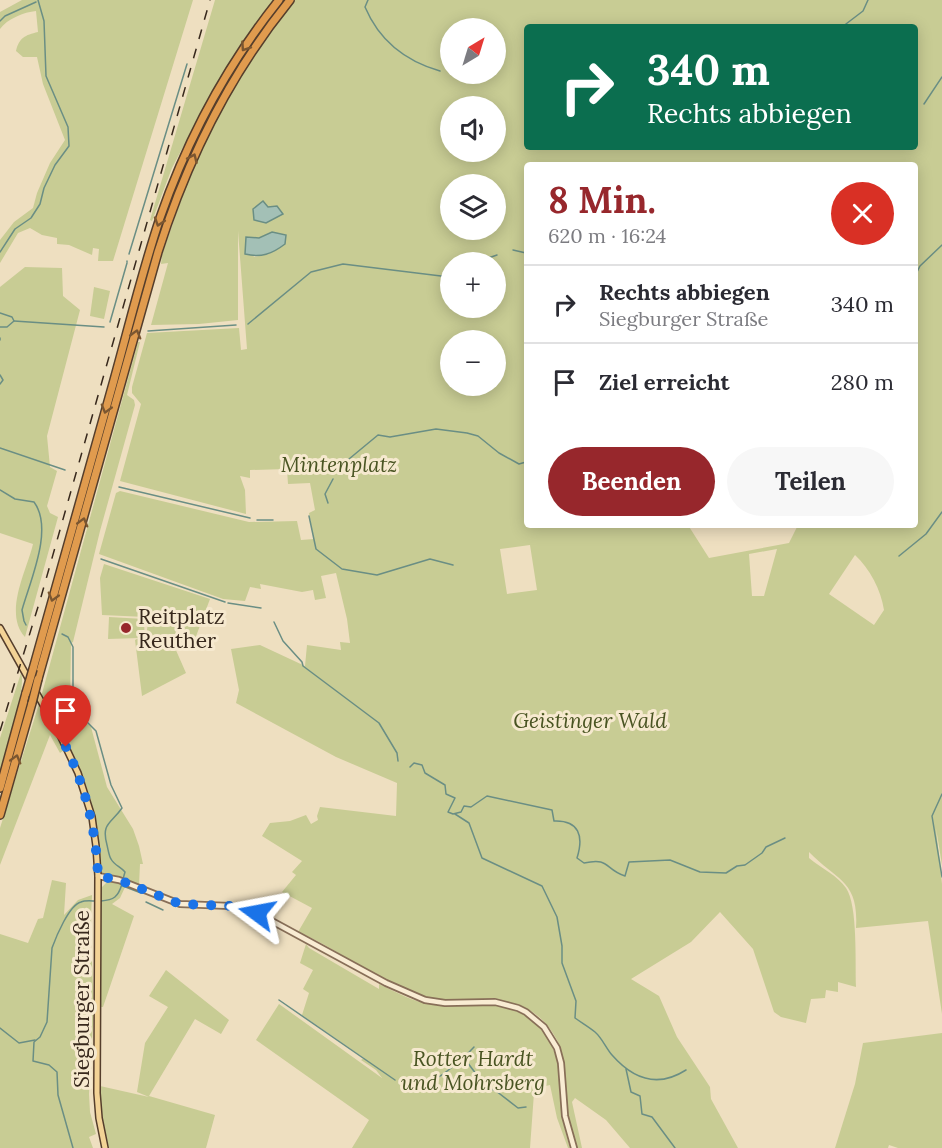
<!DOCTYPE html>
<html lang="de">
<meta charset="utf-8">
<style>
:root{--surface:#fff;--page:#f7f7f7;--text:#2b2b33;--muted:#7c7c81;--line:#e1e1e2;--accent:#97272c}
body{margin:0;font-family:Lora,serif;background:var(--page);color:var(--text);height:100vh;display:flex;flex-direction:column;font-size:22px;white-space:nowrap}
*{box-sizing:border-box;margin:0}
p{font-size:20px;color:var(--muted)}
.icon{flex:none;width:33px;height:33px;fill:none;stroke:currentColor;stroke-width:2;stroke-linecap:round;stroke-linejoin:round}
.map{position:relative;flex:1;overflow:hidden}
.drawer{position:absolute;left:524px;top:162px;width:394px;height:366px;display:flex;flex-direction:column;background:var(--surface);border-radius:6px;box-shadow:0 3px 15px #0003}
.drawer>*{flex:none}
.top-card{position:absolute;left:524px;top:24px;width:394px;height:126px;border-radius:6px;box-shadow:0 3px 15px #0003;background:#0b6e4f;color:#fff;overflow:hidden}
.needle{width:39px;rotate:38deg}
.buttons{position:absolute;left:440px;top:18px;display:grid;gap:12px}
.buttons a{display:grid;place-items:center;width:66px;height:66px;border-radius:50%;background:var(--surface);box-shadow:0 3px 15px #0003;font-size:30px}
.pin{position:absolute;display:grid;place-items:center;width:51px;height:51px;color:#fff;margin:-62px -26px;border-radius:50% 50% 50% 0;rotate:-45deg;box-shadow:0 0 6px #0007}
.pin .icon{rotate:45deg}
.me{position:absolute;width:66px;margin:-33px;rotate:283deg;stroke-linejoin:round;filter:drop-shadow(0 0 4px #0008)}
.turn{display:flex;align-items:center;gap:21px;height:126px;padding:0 24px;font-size:27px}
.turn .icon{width:78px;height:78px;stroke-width:2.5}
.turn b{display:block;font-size:42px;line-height:51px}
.round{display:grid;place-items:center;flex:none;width:63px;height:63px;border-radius:32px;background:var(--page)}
.overview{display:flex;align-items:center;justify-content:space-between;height:102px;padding:0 24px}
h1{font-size:36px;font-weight:700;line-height:45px;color:var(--accent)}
.primary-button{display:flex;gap:12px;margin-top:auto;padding:12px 24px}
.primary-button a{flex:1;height:69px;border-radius:36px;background:var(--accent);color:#fff;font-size:24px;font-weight:700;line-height:69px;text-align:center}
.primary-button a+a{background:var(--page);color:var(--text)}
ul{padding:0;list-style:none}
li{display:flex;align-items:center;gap:18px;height:78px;padding:0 24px;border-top:2px solid var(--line)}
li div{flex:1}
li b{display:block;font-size:22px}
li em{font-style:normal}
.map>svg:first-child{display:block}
.green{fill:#c8cc94;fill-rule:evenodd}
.water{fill:#a3c0b6;stroke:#6a8e84;stroke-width:1.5}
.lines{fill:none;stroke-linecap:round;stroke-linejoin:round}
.stream{stroke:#6a8e84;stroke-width:1.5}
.minor-casing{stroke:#886f58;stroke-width:8}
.major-casing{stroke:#553e2c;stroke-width:8}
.highway-casing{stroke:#553e2c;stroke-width:10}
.minor{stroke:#f9ecd3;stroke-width:4.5}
.major{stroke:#f3d396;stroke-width:5}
.highway{stroke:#e09b4e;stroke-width:7}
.rail{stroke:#37281c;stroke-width:1.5;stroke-dasharray:10 10;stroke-linecap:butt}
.highway-bridge-casing{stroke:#553e2c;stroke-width:10;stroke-linecap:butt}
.highway-bridge{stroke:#e09b4e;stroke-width:7}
.oneway{stroke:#7b5630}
.route{stroke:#1a73e8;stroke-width:10;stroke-dasharray:0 18}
.poi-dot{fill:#97272c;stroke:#f6e9cf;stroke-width:2}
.labels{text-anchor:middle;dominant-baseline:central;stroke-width:6;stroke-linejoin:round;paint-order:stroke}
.park-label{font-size:21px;font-style:italic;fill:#495422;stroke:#f6e9cf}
.poi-label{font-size:21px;fill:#37281c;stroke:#f6e9cf;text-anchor:start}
.street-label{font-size:21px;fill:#37281c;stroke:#f6e9cf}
</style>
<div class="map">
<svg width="942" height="1148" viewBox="0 0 942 1148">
<rect width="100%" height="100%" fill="#eedfc0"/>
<g class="green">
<path d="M22,0h171l-80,261h-15l1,-12 -6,-1 -1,7 -23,-10 -12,-1v-6l-15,-3 -12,-7 -12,5 -18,30v-23l14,-18 19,-14 4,-15 13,-30 15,-23 -22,-56 -6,-27h-14l-7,-6c3,-13 9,-16 22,-19l-2,-21c-12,1 -29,8 -36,18v-17z"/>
<polygon points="215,0 274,0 240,45 193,128 172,168 152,221 150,220"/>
<path d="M295,0h647v865l-6,-37 6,56v130l-14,-93 -72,7c3,-48 -19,-47 -47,-76v6c12,10 29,18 37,30 12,17 9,76 10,99l-18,-5v10l-12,-2 -1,8 -14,1 -5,24 -25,-6 -7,-5 -21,-63 -33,-37 -29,30 -60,37 28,17 18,41 33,50 1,12 27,49h-108l-24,-28 -31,-22 -3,4 10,46h-7c-4,-16 -9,-32 -10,-49 -1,-20 1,-41 -8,-59 -34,-63 -92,-26 -141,-45 -42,-16 -77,-46 -118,-63l14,-24 -30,-16 14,-17 -4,-3 10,-11 -40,-25 8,-13 20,-2 16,-6 5,9 7,-4 -1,-4 3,-9 76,9 1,-33 -61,-26 -100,-54 3,-13 -8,-41 29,-4 45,21 2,-21 34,5 -1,-8 10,1 -3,-24 -11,-46 -15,3 5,22 -11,2 -2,-10 -11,2 -42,-8 1,5 -11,-2 -5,14 -22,-2 -124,-45 17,-61 4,-2 129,31 48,-1 4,19 13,-1 -5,-26 6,-3 -5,-27 -22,1 -1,-15 -37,1v8l-10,-2 5,14 1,24 -126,-33 21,-77 -9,-11v-6l15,-54 92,-5 2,22 6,-1 -9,-118v89l-39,4 -48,1 17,-62 -7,1 1,-9c13,-37 25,-75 42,-111 25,-52 56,-99 91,-144zM526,27h389v120h-389zM450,28h45v46h-45zM450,106h45v46h-45zM526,165h389v360h-117l-9,18 -80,15 -21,-33h-162zM450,184h45v46h-45zM272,232l3,1 -6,21 -15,3 -7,-20 12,1zM450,262h45v46h-45zM450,340h45v46h-45zM530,545l7,45 -30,4 -7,-45zM777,549l-13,47h-12l-3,-42zM855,555c15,14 26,35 29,55l-10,15 -45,-31z"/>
<path d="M25,267l37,1 1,28 17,14 -33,126 3,31 7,4 -10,35 3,7 8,4 -33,120c-22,-24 2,-67 8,-93l-33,-11v-246z"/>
<polygon points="94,287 110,291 104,319 90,316"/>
<path d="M138,342h2l-13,53 7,5 1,5 -35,126 -27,111 -2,1 -1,62 3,6 18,16 16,60 26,42 6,17 4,18h-3l-1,21 -37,-12c-3,-30 -6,-59 -16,-88 -10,-31 -29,-59 -45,-88z"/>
<polygon points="104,564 210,599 192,647 175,648 186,673 142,696 135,640 139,638 108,639 109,617 144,619 145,648 148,621 155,624 146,617 102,615 100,578"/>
<path d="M21,673c6,13 -16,81 -21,99v-34z"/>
<polygon points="39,704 64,750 60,753 50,735 0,865 0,828"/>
<polygon points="52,880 66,883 64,915 78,900 92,895 89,960 92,961 94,1008 89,1094 90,1112 96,1134 89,1137 93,1148 0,1148 0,934 28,943 38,919 43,918"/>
<polygon points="108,881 126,885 120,898 112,904 134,916 103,1007 100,1007 101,888"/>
<path d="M306,944l3,4 70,41v-5c17,8 34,18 52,20 23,4 46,-1 69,2 41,5 57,40 61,76l-2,1c1,23 4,43 11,65h-2l-11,-30 -7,-33 -13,3 -3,5 -4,55h-178l17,-28 -113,-80 23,-36 103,74 -6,-8 -15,-10 3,-2 -62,-43 7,-22 -6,-4 10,-19 -13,-7z"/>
<polygon points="166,970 229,1020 221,1034 195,1019 149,1096 215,1115 206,1148 109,1148 101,1114 100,1086 149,1097 137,1092 145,1043 168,1007 149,996"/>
<polygon points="942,1033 942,1148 898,1148 889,1145 888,1148 835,1148 855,1084 863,1043"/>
</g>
<g class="water">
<polygon points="263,201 268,207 277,206 283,214 266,223 254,220 253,209"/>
<path d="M272,232l14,3 -1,9c-13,10 -24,14 -40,10l1,-17 13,1z"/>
</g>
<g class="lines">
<g class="stream">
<path d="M368,0l-3,7c14,33 40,54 75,64"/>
<polyline points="0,21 5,16 36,2"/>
<polyline points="842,27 863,11 868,0"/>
<polyline points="924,104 942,77"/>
<polyline points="513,250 526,253"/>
<polyline points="0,252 15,229 31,218 40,204 44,188 55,165 69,146 68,127 46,76 44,21 38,0"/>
<polyline points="129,254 187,64"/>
<polyline points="127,262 127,261"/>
<polyline points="477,262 497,255"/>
<polyline points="915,276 920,266 942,245"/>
<polyline points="0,313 12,317 14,321 7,327 0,327"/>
<polyline points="14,321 104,327"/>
<polyline points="110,322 127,263"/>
<polyline points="248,324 311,272 343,264 441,276 450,273"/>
<polyline points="148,331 236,325"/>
<polyline points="0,338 0,340"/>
<polyline points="0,375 3,380 0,384"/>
<polyline points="0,448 65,470"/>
<polyline points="349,459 378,435 390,437 436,429 467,433 478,436 499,453 519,464 526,462"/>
<polyline points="119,487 250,518"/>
<path d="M0,490l15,9 19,3c20,27 -4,79 -12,108l2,11 2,4"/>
<polyline points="328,503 325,494 333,479"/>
<polyline points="309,516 316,549 342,569 377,575 430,559 453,565"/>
<polyline points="257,520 273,520"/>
<polyline points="899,556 926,534 942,512"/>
<polyline points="101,559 225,602"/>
<polyline points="228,603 261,608"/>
<polyline points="274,622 283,641 302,662 303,666 379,723 397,753 398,761"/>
<path d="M62,634l6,3 5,10v61l23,23 15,54 11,23c-11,16 -21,15 -15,37 1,4 2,11 4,14 3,6 10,8 14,13l-2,7"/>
<path d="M410,767l4,-4 8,2 3,8 20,12 1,9 9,4 -7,14 5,2 8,-2 3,-6 7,1 16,-11 65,14 2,11c25,-1 30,15 23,37l7,5c26,-6 20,6 41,13l4,-14 41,-2 30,12 26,1 11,-7 8,-1 17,-12 4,-6 19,-9"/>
<polyline points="942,794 932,816 942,877"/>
<path d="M455,814l14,9 13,35 60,28 15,31 5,29v17l14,38 -1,17c7,5 14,9 20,14 7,6 11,16 17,23 21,24 46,33 74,15"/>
<polyline points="123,886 141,893"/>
<path d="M101,901c13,-1 17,-4 21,-17"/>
<polyline points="146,902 163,910"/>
<polyline points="279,1000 395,1080"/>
<polyline points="0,1028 19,1043 35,1040"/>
<polyline points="464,1058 486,1087 496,1091 518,1108 526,1107"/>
<polyline points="626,1069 631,1092 640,1096 642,1114 652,1117 675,1148"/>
<path d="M399,1082c8,1 17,4 25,2 14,-3 40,-26 50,-37"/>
<path d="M73,1148l-15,-53 -1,-23 -8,-7 -16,-4 1,-19 6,-5 7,-15 5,-74c4,-11 17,-43 29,-46 4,-2 11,-1 15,-1"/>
</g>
<defs>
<polyline id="minor" points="98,876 119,880 180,904 230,906 257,913 386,983 425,1000 445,1003 495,1002 518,1008 526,1012 544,1027 557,1048 561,1063 565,1116 574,1148"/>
<polyline id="major" points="0,628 60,735 78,773 92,817 96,846 98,876 97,1093 99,1118 105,1148"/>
<g id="highway">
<path d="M33,669c27,-96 54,-193 81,-289 15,-54 28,-108 46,-162 27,-78 67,-153 119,-218"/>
<path d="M38,679l120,-427c29,-92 71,-177 132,-252"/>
<polyline points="0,788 26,693"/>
<polyline points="0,815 32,703"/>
</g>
</defs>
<use href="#minor" class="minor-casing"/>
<use href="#major" class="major-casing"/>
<use href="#highway" class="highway-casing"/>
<use href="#minor" class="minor"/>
<use href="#major" class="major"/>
<use href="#highway" class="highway"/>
<polyline class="rail" points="0,731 41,597 210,0"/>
<defs>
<g id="highway-bridge">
<polyline points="26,693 33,669"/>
<polyline points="32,703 38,679"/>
</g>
</defs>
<use href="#highway-bridge" class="highway-bridge-casing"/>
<use href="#highway-bridge" class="highway-bridge"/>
</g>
<defs><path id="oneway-chevron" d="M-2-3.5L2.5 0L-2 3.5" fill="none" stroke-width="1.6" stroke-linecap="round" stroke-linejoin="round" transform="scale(1.5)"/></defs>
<g class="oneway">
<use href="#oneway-chevron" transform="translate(245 47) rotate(124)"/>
<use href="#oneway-chevron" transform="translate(193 158) rotate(-66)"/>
<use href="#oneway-chevron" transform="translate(159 222) rotate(108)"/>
<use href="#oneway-chevron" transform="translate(136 334) rotate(-74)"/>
<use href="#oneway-chevron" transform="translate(106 409) rotate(106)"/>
<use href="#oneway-chevron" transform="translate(83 522) rotate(-74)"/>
<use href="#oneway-chevron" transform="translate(53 597) rotate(106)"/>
<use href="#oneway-chevron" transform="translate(16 759) rotate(-74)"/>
</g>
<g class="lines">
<path class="route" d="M66,747c20,42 30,83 32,129l21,4 61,24 50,2 27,7"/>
</g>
<circle class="poi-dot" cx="126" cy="628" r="6"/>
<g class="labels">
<g class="park-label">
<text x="339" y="464">Mintenplatz</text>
<text x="590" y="720">Geistinger Wald</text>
<text x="473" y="1058">Rotter Hardt<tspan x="473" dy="24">und Mohrsberg</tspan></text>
</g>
<g class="poi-label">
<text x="138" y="616">Reitplatz<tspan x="138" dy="24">Reuther</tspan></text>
</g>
<g class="street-label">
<text transform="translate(81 999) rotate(-90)">Siegburger Straße</text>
</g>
</g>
</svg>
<div class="buttons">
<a><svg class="needle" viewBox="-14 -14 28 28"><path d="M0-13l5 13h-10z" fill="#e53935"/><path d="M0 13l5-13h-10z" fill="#7c7c81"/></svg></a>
<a><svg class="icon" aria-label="sound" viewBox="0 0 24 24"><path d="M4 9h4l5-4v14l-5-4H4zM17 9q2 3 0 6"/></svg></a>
<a><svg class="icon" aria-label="layers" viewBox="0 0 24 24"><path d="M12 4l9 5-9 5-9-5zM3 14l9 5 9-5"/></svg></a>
<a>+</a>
<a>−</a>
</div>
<div class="pin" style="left:66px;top:747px;background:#d93025"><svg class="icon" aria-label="arrive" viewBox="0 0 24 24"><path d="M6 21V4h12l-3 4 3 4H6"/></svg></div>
<svg class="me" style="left:257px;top:913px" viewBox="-20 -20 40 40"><path d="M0-17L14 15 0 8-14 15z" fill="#1a73e8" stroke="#fff" stroke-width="4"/></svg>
<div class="top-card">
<div class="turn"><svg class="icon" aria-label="right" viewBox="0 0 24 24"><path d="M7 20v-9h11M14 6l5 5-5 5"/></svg><div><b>340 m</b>Rechts abbiegen</div></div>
</div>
<section class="drawer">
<div class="overview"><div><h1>8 Min.</h1><p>620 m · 16:24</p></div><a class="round" style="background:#d93025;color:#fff"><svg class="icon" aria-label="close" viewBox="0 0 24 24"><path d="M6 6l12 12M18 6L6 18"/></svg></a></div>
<ul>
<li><svg class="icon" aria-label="right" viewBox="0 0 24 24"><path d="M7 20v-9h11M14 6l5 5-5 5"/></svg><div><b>Rechts abbiegen</b><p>Siegburger Straße</p></div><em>340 m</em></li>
<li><svg class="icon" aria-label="arrive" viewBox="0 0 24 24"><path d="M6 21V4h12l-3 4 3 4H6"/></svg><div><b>Ziel erreicht</b></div><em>280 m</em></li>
</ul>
<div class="primary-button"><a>Beenden</a><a>Teilen</a></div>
</section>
</div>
